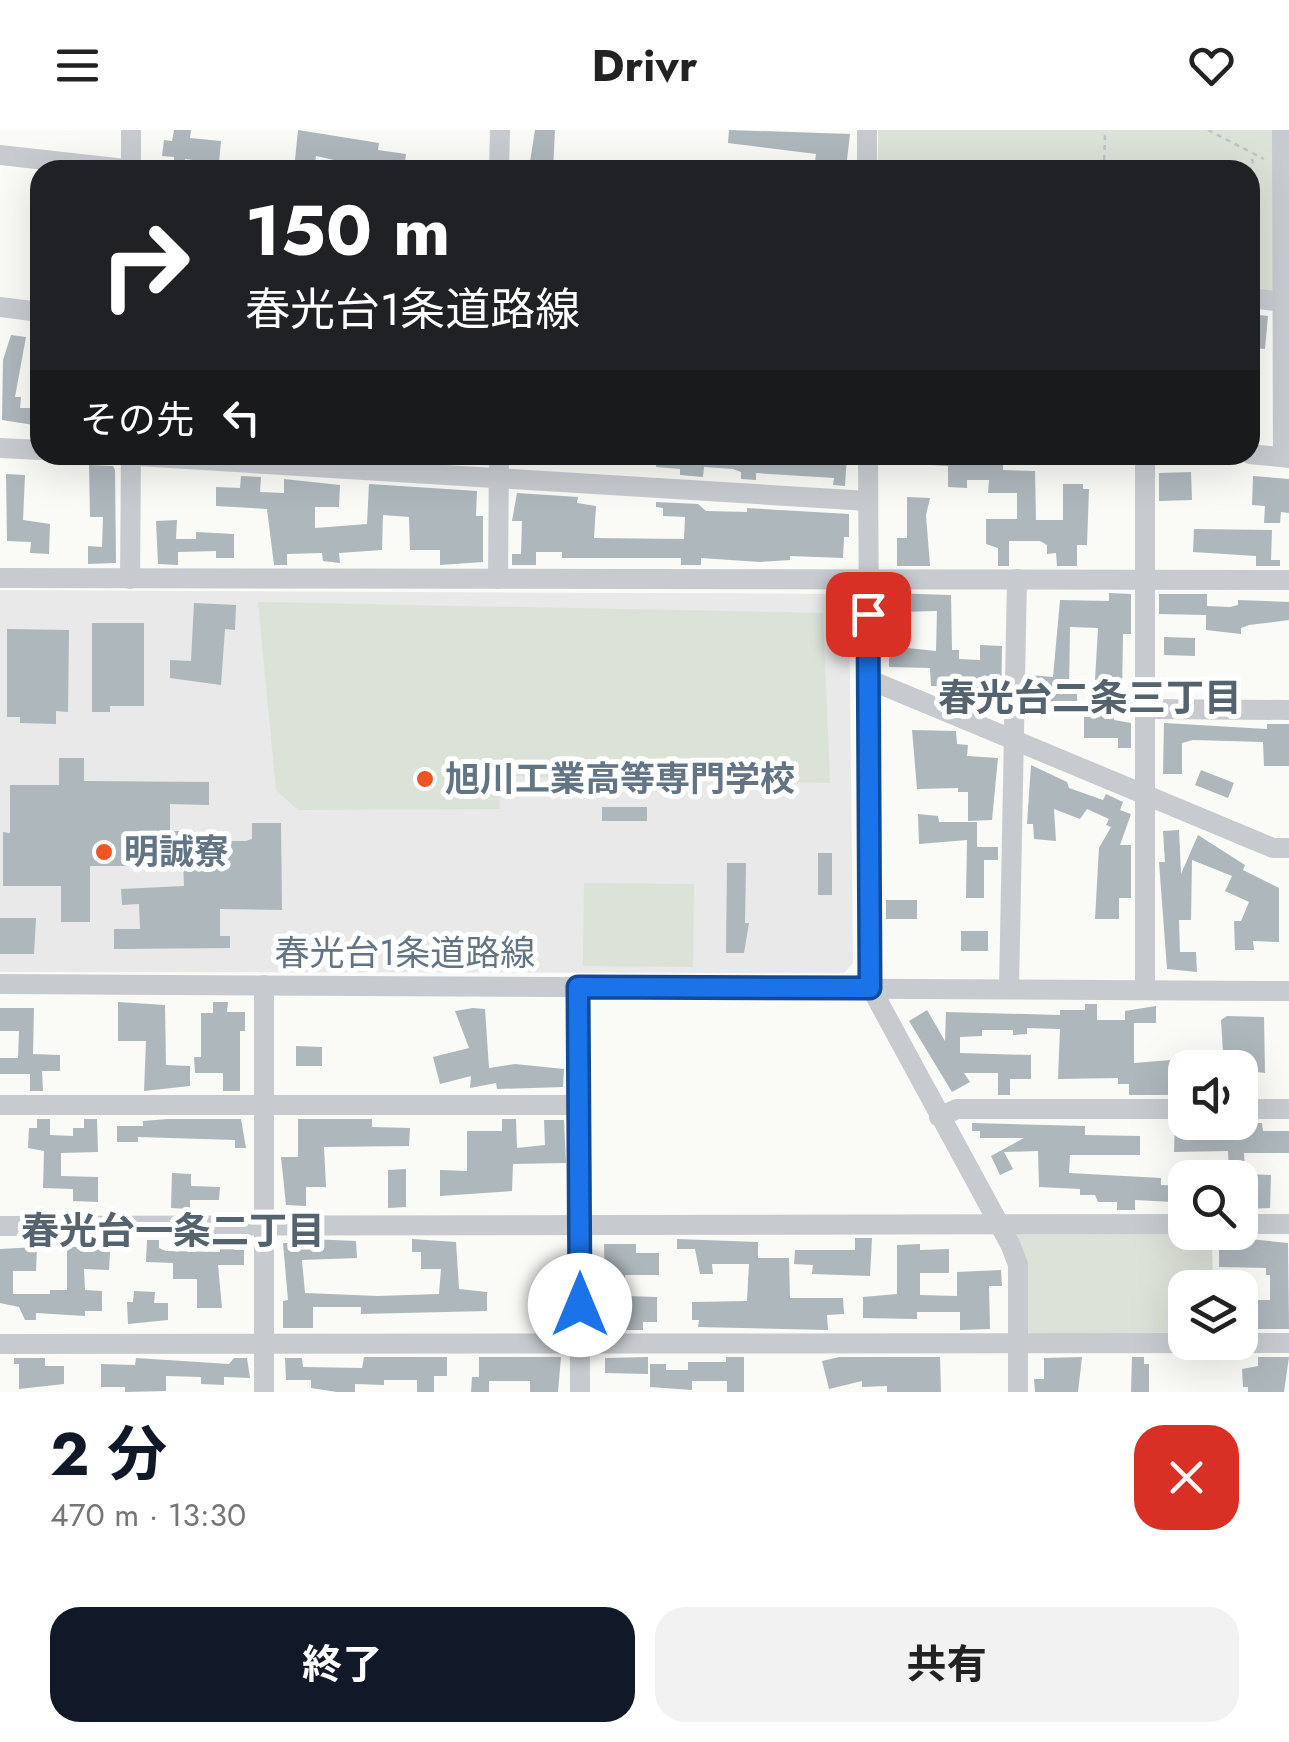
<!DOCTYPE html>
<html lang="ja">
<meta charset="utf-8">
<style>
:root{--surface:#fff;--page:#f2f2f2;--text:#222;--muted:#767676;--accent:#111827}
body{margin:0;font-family:Jost,"Noto Sans JP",sans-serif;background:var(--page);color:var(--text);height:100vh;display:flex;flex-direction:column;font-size:38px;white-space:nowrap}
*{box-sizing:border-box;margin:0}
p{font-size:32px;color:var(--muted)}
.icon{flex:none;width:55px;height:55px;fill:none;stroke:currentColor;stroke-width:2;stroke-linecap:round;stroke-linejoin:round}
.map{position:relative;height:1262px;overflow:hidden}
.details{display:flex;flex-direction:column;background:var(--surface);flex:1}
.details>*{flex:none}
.top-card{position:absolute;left:30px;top:30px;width:1230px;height:305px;border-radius:30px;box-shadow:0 10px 40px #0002;background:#202124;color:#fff;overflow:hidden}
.buttons{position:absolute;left:1168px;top:920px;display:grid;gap:20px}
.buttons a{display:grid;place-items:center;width:90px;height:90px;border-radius:20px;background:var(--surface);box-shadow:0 10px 40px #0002;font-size:50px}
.pin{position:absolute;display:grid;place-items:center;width:85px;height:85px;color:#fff;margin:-42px;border-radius:20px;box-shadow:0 5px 15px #0006}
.me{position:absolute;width:110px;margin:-55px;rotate:0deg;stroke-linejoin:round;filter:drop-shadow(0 0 8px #0008)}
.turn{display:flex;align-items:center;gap:35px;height:210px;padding:0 50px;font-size:45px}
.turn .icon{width:130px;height:130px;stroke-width:2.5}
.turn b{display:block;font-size:70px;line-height:85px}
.then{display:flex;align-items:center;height:95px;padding:0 50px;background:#0003;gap:20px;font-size:38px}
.round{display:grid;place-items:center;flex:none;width:105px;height:105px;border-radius:30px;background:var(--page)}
.headline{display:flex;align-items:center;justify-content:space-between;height:170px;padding:0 50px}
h1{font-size:60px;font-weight:700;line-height:75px;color:var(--accent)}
.button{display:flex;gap:20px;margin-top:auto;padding:20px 50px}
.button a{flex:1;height:115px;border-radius:30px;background:var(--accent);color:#fff;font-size:40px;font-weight:700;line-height:115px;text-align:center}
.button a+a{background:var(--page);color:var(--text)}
header{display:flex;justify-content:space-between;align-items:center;height:130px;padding:0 50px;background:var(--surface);font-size:45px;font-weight:700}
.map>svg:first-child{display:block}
.built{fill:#e8e9e8}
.green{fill:#dbe2d8}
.building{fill:#aeb7bc}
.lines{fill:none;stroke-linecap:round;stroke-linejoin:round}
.path{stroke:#c0c3c5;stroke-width:2.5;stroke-dasharray:5 5;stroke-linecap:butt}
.minor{stroke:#c7cbcf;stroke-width:20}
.route-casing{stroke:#114b97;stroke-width:25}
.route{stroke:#1a73e8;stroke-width:18}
.poi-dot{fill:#ed5624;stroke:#fff;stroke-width:4}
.labels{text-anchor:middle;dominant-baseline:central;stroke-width:10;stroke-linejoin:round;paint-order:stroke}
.poi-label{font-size:35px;font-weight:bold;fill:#637584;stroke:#fff;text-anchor:start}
.street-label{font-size:35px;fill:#637584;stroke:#fff}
.neighbourhood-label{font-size:38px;font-weight:bold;fill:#55636e;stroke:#fff}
</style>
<header><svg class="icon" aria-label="menu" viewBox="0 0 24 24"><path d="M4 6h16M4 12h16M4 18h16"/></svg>Drivr<svg class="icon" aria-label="heart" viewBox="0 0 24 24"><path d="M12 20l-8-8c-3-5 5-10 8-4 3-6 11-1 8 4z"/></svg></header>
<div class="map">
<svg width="1289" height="1262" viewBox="0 0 1289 1262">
<rect width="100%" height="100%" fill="#fafaf7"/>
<polygon class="built" points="0,460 849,464 853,833 844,843 0,842"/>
<g class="green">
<polygon points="878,0 1279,0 1279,165 1250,162 1250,40 878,40"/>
<polygon points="258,472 823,483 830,653 499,646 500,679 298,680 276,660"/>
<polygon points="584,753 694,754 693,837 583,836"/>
<polygon points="1000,1096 1212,1103 1213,1157 1185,1158 1185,1212 1018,1215 1018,1135"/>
</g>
<g class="building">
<polygon points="174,0 191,0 190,8 221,11 219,33 185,29 184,40 174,40 174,27 162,26 164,10 172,11"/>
<polygon points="298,0 379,13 378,20 406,24 404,40 380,40 316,26 314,40 294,40"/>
<polygon points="535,0 555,0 553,40 529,38"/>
<polygon points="729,0 850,4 846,38 814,40 816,24 728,13"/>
<polygon points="1250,184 1268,186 1265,219 1250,218"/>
<polygon points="11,205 26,207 15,267 21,267 20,278 40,278 40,296 2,290 3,230"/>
<polygon points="657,325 730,325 792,332 793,325 847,325 845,356 833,355 834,348 756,343 756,350 741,349 741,342 733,339 704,337 703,347 680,345 680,339 656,337"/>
<polygon points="914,325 995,325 995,333 1003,333 1003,340 1035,341 1036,390 1063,390 1063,354 1083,354 1083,359 1089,359 1087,415 1077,415 1077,436 1057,436 1056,423 1047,424 1047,415 1040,411 1009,411 1009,436 998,436 998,418 986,414 986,389 1017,389 1017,363 988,363 989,350 967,350 967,358 948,357 948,336 914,334"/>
<polygon points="89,335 113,336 115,340 116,433 88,434 88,416 102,417 103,387 90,387"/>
<polygon points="1191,342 1192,370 1159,371 1159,343"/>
<polygon points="6,344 25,345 23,390 50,394 49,424 30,423 31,412 7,411"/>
<polygon points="241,346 261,347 260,362 284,363 284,349 340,355 339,377 315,377 315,398 367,394 369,354 477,361 476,386 483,386 483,432 440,435 440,420 410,420 409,387 383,385 382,420 339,423 340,433 323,431 322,423 287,424 287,435 274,435 267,379 216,376 216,357 240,358"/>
<polygon points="1253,346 1289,349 1289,383 1281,382 1280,393 1264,393 1265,376 1252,375"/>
<polygon points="517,363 578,367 577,373 596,376 594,408 684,409 685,387 663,386 663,378 656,377 656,372 698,374 706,381 747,382 747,378 849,384 849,407 844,407 843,428 790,426 790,430 760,432 701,428 701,435 681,435 681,428 562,428 562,422 536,422 536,435 512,435 512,424 521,424 522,391 512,391"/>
<polygon points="907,367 930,368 926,385 930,436 897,436 897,408 907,408"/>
<polygon points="177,390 176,409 196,409 196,402 234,404 234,428 216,428 216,421 178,422 178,435 158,434 156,391"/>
<polygon points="1194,399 1272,400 1271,430 1280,430 1280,436 1256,436 1256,426 1193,422"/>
<polygon points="888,463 951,465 952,520 959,520 959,529 980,530 980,515 1002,516 1001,578 990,578 990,559 931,556 930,538 889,537 889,516 936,521 937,481 898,482 898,495 884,495"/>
<polygon points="1109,463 1131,464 1131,504 1123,504 1122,565 1114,564 1114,590 1131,593 1131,618 1118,618 1118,608 1084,608 1084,587 1099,587 1100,550 1095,550 1098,498 1070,497 1069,564 1077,564 1077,584 1028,583 1029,545 1053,547 1060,470 1109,471"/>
<polygon points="1159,464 1207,464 1207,476 1230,477 1238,475 1238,470 1289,472 1289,490 1249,495 1241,498 1241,504 1206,500 1206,485 1159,484"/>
<polygon points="194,473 236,475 235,500 225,499 221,555 170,548 170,530 191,531"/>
<polygon points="92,493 144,493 144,576 110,576 110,582 92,582"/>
<polygon points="7,499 69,500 68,582 56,581 56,594 20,593 20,587 7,587"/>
<polygon points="1164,507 1195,508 1195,526 1164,525"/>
<polygon points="1164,593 1267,599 1267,594 1289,594 1289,636 1264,636 1263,612 1193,610 1182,613 1182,644 1163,644"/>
<polygon points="912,600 956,601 957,614 968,615 967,626 998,628 992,690 968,691 968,662 958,662 958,658 917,659"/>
<polygon points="59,628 84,628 84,651 209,652 209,675 170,674 170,701 205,701 205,711 246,711 252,709 252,693 281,693 282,780 220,779 220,806 230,806 230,818 114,819 114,799 140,799 139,774 122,775 121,759 184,756 183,726 127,727 127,736 90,736 90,792 61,792 61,756 3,756 3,702 10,703 10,655 59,655"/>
<polygon points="1031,635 1067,652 1069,658 1103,670 1106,664 1123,672 1120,680 1131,684 1120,715 1131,715 1131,768 1119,768 1119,789 1095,789 1099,718 1111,697 1106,695 1109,689 1087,679 1080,689 1054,679 1056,711 1034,709 1033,694 1027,694"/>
<polygon points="1201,640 1234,653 1228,668 1195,655"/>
<rect x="602" y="677" width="45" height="14"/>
<polygon points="918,684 938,686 939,692 977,692 977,717 998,717 998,730 984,730 984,768 966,768 967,710 919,714"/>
<polygon points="1179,700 1181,744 1198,705 1245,735 1243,740 1279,758 1279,812 1253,811 1254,820 1235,820 1234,791 1241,791 1249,772 1225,761 1232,746 1192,730 1191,790 1179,790 1180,822 1196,822 1197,842 1167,839 1159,732 1165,732 1163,701"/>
<rect x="818" y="723" width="14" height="42"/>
<polygon points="727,733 746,733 745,793 749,793 744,823 726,823"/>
<rect x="886" y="770" width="31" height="19"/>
<polygon points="0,788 36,788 34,824 0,824"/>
<rect x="961" y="801" width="27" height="20"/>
<polygon points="118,872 165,875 166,935 190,936 190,956 144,961 146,911 118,911"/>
<polygon points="213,872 228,872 227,882 245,882 245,901 240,901 240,961 223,961 223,943 195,943 194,927 201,927 201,883 213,883"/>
<polygon points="1085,874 1097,874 1097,890 1125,890 1125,881 1156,876 1156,893 1134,893 1134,933 1184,929 1184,948 1170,948 1170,965 1129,965 1129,954 1118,954 1118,948 1058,949 1060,899 1027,898 1027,904 1013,905 1013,900 982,900 982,906 960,907 960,923 1031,925 1031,949 1010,949 1010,965 998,965 998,943 964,943 970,952 952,962 909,891 927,880 945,911 946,882 1060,885 1060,880 1085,880"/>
<polygon points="0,878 34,878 33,924 60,925 60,941 42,941 43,961 30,961 30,944 0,944 0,928 18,928 19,901 0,901"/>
<polygon points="473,878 485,879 489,938 515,934 564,939 563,957 497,959 496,953 470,958 471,946 440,954 433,927 469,918 455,881"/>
<polygon points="1227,886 1264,887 1265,943 1224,938 1221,890"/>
<polygon points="296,916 322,917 322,936 296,936"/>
<polygon points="37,989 50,989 50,1005 73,1006 73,998 84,998 84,989 97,989 98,1022 61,1023 61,1046 98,1047 98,1072 73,1071 73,1059 43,1058 44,1021 28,1018 29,998 37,998"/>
<polygon points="168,989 241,989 246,1018 235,1018 235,1010 138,1007 138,1012 117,1012 117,996 143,996 143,991"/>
<polygon points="298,989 372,989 372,997 410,998 409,1016 324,1017 326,1057 306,1057 306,1076 286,1075 281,1027 298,1027"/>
<polygon points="502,989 516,989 517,1018 545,1015 544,990 564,990 566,1033 513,1034 512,1061 440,1066 440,1040 467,1041 467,1001 502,1001"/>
<polygon points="972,993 1085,996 1085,1005 1140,1006 1140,1025 1070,1025 1069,1043 1161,1048 1161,1055 1185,1056 1185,1080 1173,1080 1173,1072 1135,1070 1135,1080 1117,1080 1117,1072 1098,1072 1095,1065 1080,1065 1080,1059 1039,1057 1038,1021 1004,1022 1013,1039 1000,1045 991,1026 1024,1008 980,1008 980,1001 972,1001"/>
<polygon points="1175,993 1262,993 1263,1001 1289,1001 1289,1023 1244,1023 1245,1044 1271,1045 1270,1078 1240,1079 1240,1048 1229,1048 1228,1021 1174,1022"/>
<polygon points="406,1039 406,1077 388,1078 388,1040"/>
<polygon points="172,1043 191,1044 191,1056 220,1057 219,1070 190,1070 190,1079 171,1078"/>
<polygon points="1229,1107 1288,1113 1289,1199 1244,1199 1244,1170 1270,1170 1270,1145 1266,1145 1266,1138 1219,1137 1219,1112 1229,1113"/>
<polygon points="855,1108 872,1108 870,1146 812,1144 813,1135 794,1134 795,1120 855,1120"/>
<polygon points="220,1109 234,1109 234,1120 244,1120 244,1135 218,1135 222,1178 197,1178 197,1149 173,1149 173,1133 146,1132 147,1110 159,1110 159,1118 166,1121 220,1122"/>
<polygon points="310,1109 356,1111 357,1128 302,1130 305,1163 378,1166 439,1164 441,1139 421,1139 421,1122 412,1122 412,1109 456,1112 459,1159 487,1162 487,1181 361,1184 361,1177 313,1177 313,1198 283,1198 283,1171 288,1170 283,1113 310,1113"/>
<polygon points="677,1109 758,1112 758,1128 789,1128 790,1168 843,1168 844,1184 827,1185 828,1200 698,1197 699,1190 692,1190 692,1172 747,1171 749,1134 712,1134 713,1144 700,1144 695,1119 677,1119"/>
<polygon points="604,1114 636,1114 636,1123 659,1123 659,1145 625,1145 625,1166 657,1167 657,1192 643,1192 643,1200 598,1200 598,1173 605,1173"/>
<polygon points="920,1114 920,1120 949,1119 949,1143 920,1143 920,1165 957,1166 957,1142 1001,1140 1002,1156 989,1156 990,1199 960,1200 960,1182 917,1182 917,1189 863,1188 863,1167 897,1164 897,1115"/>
<polygon points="67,1116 110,1121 109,1140 84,1139 85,1160 102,1161 102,1181 85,1181 85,1186 36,1183 36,1190 25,1190 19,1177 0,1173 0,1119 37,1117 36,1141 13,1141 13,1164 50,1164 50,1160 67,1160"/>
<polygon points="134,1161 155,1162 154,1173 168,1173 168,1190 128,1194 127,1172 133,1172"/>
<polygon points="364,1227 447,1227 447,1246 434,1246 434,1262 417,1262 417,1250 384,1250 384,1255 355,1254 355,1262 337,1262 311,1258 311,1250 286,1250 285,1228 302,1228 303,1237 362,1238"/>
<polygon points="479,1227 561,1227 558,1262 530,1262 530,1251 489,1251 489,1262 471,1262 472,1247 479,1247"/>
<polygon points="648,1227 648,1244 605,1243 605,1228"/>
<polygon points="726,1227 744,1227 744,1262 727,1262 727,1251 692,1251 692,1260 650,1257 650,1234 666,1234 666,1240 688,1240 688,1232 726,1232"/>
<polygon points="839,1227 940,1227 941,1262 887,1262 887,1256 862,1257 862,1251 829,1259 822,1231"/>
<polygon points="1082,1227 1078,1262 1035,1262 1034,1249 1044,1249 1044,1228"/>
<polygon points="1132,1227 1144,1227 1144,1234 1149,1234 1149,1262 1131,1262"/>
<polygon points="1258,1227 1289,1227 1284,1262 1248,1262 1248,1257 1243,1257 1242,1239 1258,1236"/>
<polygon points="14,1228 45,1228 45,1236 64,1236 64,1254 19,1259 19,1234 14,1234"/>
<polygon points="136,1228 229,1234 234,1228 247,1228 250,1248 224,1247 224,1255 201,1254 201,1247 166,1246 166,1261 125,1262 125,1257 101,1257 101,1234 135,1235"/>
</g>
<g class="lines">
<g class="path">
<polyline points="1208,0 1264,29"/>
<polyline points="1104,40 1105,0"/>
<polyline points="1247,40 1253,37 1252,28"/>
</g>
<g class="minor">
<polyline points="1282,0 1283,327"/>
<polyline points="0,25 134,40"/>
<polyline points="131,40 131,0"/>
<polyline points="499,40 500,0"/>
<polyline points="867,40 867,0"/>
<polyline points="1250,168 1283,172"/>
<polyline points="0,177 40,182"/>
<polyline points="0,318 40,320"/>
<polyline points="1250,324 1289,328"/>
<polyline points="121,325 868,371"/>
<polyline points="868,325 871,858 1011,1116 1018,1135 1018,1262"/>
<polyline points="1145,325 1145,859"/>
<polyline points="0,448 1289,450"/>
<polyline points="130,449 131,325"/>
<polyline points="498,449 499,325"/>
<polyline points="870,550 1273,718 1289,718"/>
<polyline points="1146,579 1289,580"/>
<polyline points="0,854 1289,861"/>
<polyline points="579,857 580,1262"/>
<polyline points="1009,859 1017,449"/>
<polyline points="0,975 580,975"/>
<polyline points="1240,979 1289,979"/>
<polyline points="939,987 957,979 1185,979"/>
<polyline points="1240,1094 1289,1094"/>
<polyline points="0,1096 1185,1094"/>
<polyline points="0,1214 1289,1213"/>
<polyline points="264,1262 264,855"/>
</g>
</g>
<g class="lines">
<defs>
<polyline id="route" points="580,1175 578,857 870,858 868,484"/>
</defs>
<use href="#route" class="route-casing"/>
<use href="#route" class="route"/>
</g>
<g class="poi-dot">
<circle cx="425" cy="649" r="10"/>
<circle cx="104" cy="722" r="10"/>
</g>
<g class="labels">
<g class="poi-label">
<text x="445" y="649">旭川工業高等専門学校</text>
<text x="124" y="722">明誠寮</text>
</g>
<g class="street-label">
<text x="405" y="823">春光台1条道路線</text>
</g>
<g class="neighbourhood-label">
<text x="1090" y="567">春光台二条三丁目</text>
<text x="173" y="1100">春光台一条二丁目</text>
</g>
</g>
</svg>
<div class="buttons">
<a><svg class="icon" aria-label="sound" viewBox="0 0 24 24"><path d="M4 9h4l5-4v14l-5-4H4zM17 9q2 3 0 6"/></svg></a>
<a><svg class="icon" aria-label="search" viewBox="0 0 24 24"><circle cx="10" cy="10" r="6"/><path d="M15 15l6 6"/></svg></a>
<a><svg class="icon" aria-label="layers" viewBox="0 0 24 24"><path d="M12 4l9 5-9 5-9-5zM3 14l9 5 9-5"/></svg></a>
</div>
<div class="pin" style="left:868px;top:484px;background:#d93025"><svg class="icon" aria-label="arrive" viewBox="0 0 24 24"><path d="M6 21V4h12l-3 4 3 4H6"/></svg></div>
<svg class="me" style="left:580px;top:1175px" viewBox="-20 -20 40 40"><circle r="19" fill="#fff"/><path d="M0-13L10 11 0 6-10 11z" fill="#1a73e8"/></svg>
<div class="top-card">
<div class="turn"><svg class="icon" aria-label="right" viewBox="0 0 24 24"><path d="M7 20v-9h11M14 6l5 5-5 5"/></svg><div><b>150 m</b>春光台1条道路線</div></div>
<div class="then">その先<svg class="icon" aria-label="left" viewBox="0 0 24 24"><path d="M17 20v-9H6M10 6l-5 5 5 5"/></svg></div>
</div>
</div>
<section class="details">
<div class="headline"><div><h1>2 分</h1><p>470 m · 13:30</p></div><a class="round" style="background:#d93025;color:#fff"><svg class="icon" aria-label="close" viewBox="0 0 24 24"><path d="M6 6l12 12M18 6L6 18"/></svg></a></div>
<div class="button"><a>終了</a><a>共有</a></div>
</section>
